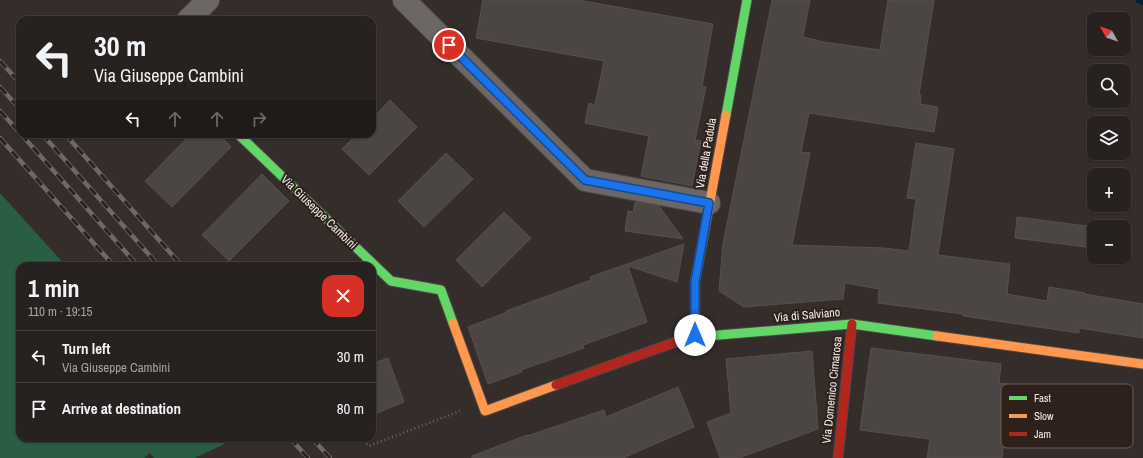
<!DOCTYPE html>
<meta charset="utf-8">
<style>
:root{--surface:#272220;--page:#332f2d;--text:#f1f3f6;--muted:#a4a4a5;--line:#433f3e}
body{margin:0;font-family:"Archivo Narrow",sans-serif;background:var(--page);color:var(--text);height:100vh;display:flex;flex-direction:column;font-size:15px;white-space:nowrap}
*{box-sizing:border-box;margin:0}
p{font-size:13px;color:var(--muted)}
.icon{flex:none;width:22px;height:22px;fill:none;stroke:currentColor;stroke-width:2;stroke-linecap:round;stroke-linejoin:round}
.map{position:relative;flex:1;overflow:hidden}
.panel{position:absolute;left:16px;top:262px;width:360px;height:180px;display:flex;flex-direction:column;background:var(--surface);border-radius:12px;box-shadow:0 1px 3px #0004,0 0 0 1px var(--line)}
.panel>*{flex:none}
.hud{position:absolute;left:16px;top:16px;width:360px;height:122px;border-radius:12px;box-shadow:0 1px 3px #0004,0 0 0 1px var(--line);background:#272220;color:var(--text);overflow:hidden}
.needle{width:26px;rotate:310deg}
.tools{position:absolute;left:1087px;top:12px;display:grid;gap:8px}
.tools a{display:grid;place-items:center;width:44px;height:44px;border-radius:8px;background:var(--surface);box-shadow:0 1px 3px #0004,0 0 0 1px var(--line);font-size:20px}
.pin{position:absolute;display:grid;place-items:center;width:34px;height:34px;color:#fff;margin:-17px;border:2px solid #fff;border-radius:50%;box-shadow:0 1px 4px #0007}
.me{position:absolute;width:44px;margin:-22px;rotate:0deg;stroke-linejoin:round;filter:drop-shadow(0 0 3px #0008)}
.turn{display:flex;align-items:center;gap:14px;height:84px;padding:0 12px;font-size:18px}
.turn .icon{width:52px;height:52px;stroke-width:2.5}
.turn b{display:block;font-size:28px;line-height:34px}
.lanes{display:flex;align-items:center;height:38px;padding:0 12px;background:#0003;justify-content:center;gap:20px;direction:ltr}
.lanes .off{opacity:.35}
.round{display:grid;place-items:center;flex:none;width:42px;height:42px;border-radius:12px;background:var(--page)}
.summary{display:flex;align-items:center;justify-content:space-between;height:68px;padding:0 12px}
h1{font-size:24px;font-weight:700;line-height:30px}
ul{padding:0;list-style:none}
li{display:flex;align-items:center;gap:12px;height:52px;padding:0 12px;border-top:1px solid var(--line)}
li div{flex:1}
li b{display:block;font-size:15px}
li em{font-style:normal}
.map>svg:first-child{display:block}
.green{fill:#295e42}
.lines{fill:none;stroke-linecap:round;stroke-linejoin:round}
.stream{stroke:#061d2f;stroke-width:8}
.building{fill:#4b4543;stroke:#56504e}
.street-casing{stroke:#4f4846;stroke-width:24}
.fast-casing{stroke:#4f4846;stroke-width:11}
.slow-casing{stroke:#4f4846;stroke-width:11}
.jam-casing{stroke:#4f4846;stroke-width:11}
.path{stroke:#6c6765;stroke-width:2.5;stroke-dasharray:1 3;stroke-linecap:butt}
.street{stroke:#6c6664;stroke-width:22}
.fast{stroke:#63d668;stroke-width:9}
.slow{stroke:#ff974d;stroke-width:9}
.jam{stroke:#b3261e;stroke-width:9}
.rail-casing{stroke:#6e6866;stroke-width:4.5}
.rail{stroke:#2e211c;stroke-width:3;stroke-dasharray:9;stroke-linecap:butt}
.route-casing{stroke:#114b97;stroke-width:10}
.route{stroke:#1a73e8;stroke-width:7}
.labels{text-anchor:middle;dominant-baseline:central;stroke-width:4;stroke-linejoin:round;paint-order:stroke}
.street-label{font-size:12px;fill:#f1e8e5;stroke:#2e211c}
.key{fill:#2e211c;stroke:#685d58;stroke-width:1}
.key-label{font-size:11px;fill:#f1e8e5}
</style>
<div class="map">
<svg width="1143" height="458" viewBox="0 0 1143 458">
<rect width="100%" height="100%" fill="#342d2a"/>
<polygon class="green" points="0,193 66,266 20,266 20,438 220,438 225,444 194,458 154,458 150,453 144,458 0,458"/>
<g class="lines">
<polyline class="stream" points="1140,0 1143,1"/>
</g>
<g class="building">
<polygon points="483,0 578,0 713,24 702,86 706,87 695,140 701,141 692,186 641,176 649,136 585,123 589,103 595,105 604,61 476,38"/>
<polygon points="772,0 810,0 803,37 824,42 880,50 888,0 934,0 919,95 921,95 920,104 938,107 934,132 809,113 801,152 810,153 792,245 884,248 909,251 916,199 907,198 916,143 954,149 938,255 1010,264 1007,294 1047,301 1049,287 1085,293 1085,294 1143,304 1143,338 1079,328 1079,333 963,316 963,314 878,303 879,289 845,283 843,299 744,307 719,291 723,244"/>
<polygon points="390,100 417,127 369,175 342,149 357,134 372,134 372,119"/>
<polygon points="191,134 219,134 231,147 172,207 145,181"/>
<polygon points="446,153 473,179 424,227 398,201"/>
<polygon points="262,174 289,201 229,261 202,235"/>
<polygon points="635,202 659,206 683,239 625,231 628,211 633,212"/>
<polygon points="504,212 531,238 482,287 456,260"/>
<polygon points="1017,217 1094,227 1094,248 1015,238"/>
<polygon points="684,244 677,282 628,266 647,322 583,345 584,348 521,370 522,372 488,384 468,327 508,312 506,311 591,280 590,277"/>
<polygon points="871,348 1001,364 999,383 1053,390 1113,401 1104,446 1058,437 1063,417 1009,407 1002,458 927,458 930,439 860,430"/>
<polygon points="812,351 818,429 739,458 720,458 707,422 731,413 726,359"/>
<polygon points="388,358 404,402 372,415 372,364"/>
<polygon points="678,387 694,427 623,458 472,458 472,456 527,435 527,436 604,410 606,417"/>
</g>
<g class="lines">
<defs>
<g id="street">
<polyline points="404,0 585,180 709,203"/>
<polyline points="188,20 208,0"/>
</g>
<g id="fast">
<polyline points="726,115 747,0"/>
<polyline points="238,134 391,281 441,290 453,323"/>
<polyline points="707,336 852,324 937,336"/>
</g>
<g id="slow">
<polyline points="453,323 485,411 556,385"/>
<polyline points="695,335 695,282 726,115"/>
<polyline points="937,336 1143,364"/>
</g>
<g id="jam">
<polyline points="556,385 695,335 707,336"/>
<polyline points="838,458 852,324"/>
</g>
</defs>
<use href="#street" class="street-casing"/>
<use href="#fast" class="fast-casing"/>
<use href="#slow" class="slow-casing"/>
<use href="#jam" class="jam-casing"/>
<polyline class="path" points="361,438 369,446 460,411"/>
<use href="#street" class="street"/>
<use href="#fast" class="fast"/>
<use href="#slow" class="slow"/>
<use href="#jam" class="jam"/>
<defs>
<g id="rail">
<polyline points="0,61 20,83"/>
<polyline points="0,87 20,109"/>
<polyline points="0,111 20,133"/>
<polyline points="21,134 138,266"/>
<polyline points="42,134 159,266"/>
<polyline points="65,134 182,266"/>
<polyline points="0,138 114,266"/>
<polyline points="290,438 308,458"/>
<polyline points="312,438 330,458"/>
</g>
</defs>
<use href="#rail" class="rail-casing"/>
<use href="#rail" class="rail"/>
</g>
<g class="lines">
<defs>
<polyline id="route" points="449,45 585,180 709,203 695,282 695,335"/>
</defs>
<use href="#route" class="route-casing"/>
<use href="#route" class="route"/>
</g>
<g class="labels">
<g class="street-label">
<text transform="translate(706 153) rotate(-80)">Via della Padula</text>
<text transform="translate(319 212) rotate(44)">Via Giuseppe Cambini</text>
<text transform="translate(807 315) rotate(-5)">Via di Salviano</text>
<text transform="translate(832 390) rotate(-84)">Via Domenico Cimarosa</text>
</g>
</g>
<rect x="1001" y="384" width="132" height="64" rx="6" class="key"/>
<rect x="1009" y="396" width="18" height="4" fill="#63d668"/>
<rect x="1009" y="414" width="18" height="4" fill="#ff974d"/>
<rect x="1009" y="432" width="18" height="4" fill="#b3261e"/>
<g class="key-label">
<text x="1034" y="402">Fast</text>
<text x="1034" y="420">Slow</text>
<text x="1034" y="438">Jam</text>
</g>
</svg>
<div class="tools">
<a><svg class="needle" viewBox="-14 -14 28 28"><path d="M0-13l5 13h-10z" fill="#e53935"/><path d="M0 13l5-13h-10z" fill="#a4a4a5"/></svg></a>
<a><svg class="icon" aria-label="search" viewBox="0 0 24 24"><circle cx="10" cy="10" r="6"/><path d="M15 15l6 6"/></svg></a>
<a><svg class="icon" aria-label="layers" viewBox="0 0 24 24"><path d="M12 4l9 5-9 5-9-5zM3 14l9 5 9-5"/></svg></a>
<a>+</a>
<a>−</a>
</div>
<div class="pin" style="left:449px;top:45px;background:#d93025"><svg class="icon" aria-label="arrive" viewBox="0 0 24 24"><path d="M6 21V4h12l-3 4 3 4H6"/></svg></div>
<svg class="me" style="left:695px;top:335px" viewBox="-20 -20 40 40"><circle r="19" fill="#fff"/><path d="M0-13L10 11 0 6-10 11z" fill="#1a73e8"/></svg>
<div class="hud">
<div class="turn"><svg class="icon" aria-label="left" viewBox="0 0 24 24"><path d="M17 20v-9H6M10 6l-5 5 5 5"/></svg><div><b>30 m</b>Via Giuseppe Cambini</div></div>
<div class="lanes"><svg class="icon" aria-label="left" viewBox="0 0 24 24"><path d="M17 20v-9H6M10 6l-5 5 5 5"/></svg><svg class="icon off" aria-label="ahead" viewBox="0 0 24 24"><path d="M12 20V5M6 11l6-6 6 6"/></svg><svg class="icon off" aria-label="ahead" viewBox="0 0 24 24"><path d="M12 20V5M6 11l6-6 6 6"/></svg><svg class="icon off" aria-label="right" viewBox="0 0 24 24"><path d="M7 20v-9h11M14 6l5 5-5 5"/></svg></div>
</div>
<section class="panel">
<div class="summary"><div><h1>1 min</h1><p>110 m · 19:15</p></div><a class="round" style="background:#d93025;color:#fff"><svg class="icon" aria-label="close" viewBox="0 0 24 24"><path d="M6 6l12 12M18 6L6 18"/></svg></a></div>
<ul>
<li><svg class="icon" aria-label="left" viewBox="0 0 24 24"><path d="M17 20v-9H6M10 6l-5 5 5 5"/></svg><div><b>Turn left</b><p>Via Giuseppe Cambini</p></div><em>30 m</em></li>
<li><svg class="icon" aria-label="arrive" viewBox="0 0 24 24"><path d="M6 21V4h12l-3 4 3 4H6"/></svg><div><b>Arrive at destination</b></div><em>80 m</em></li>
</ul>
</section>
</div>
